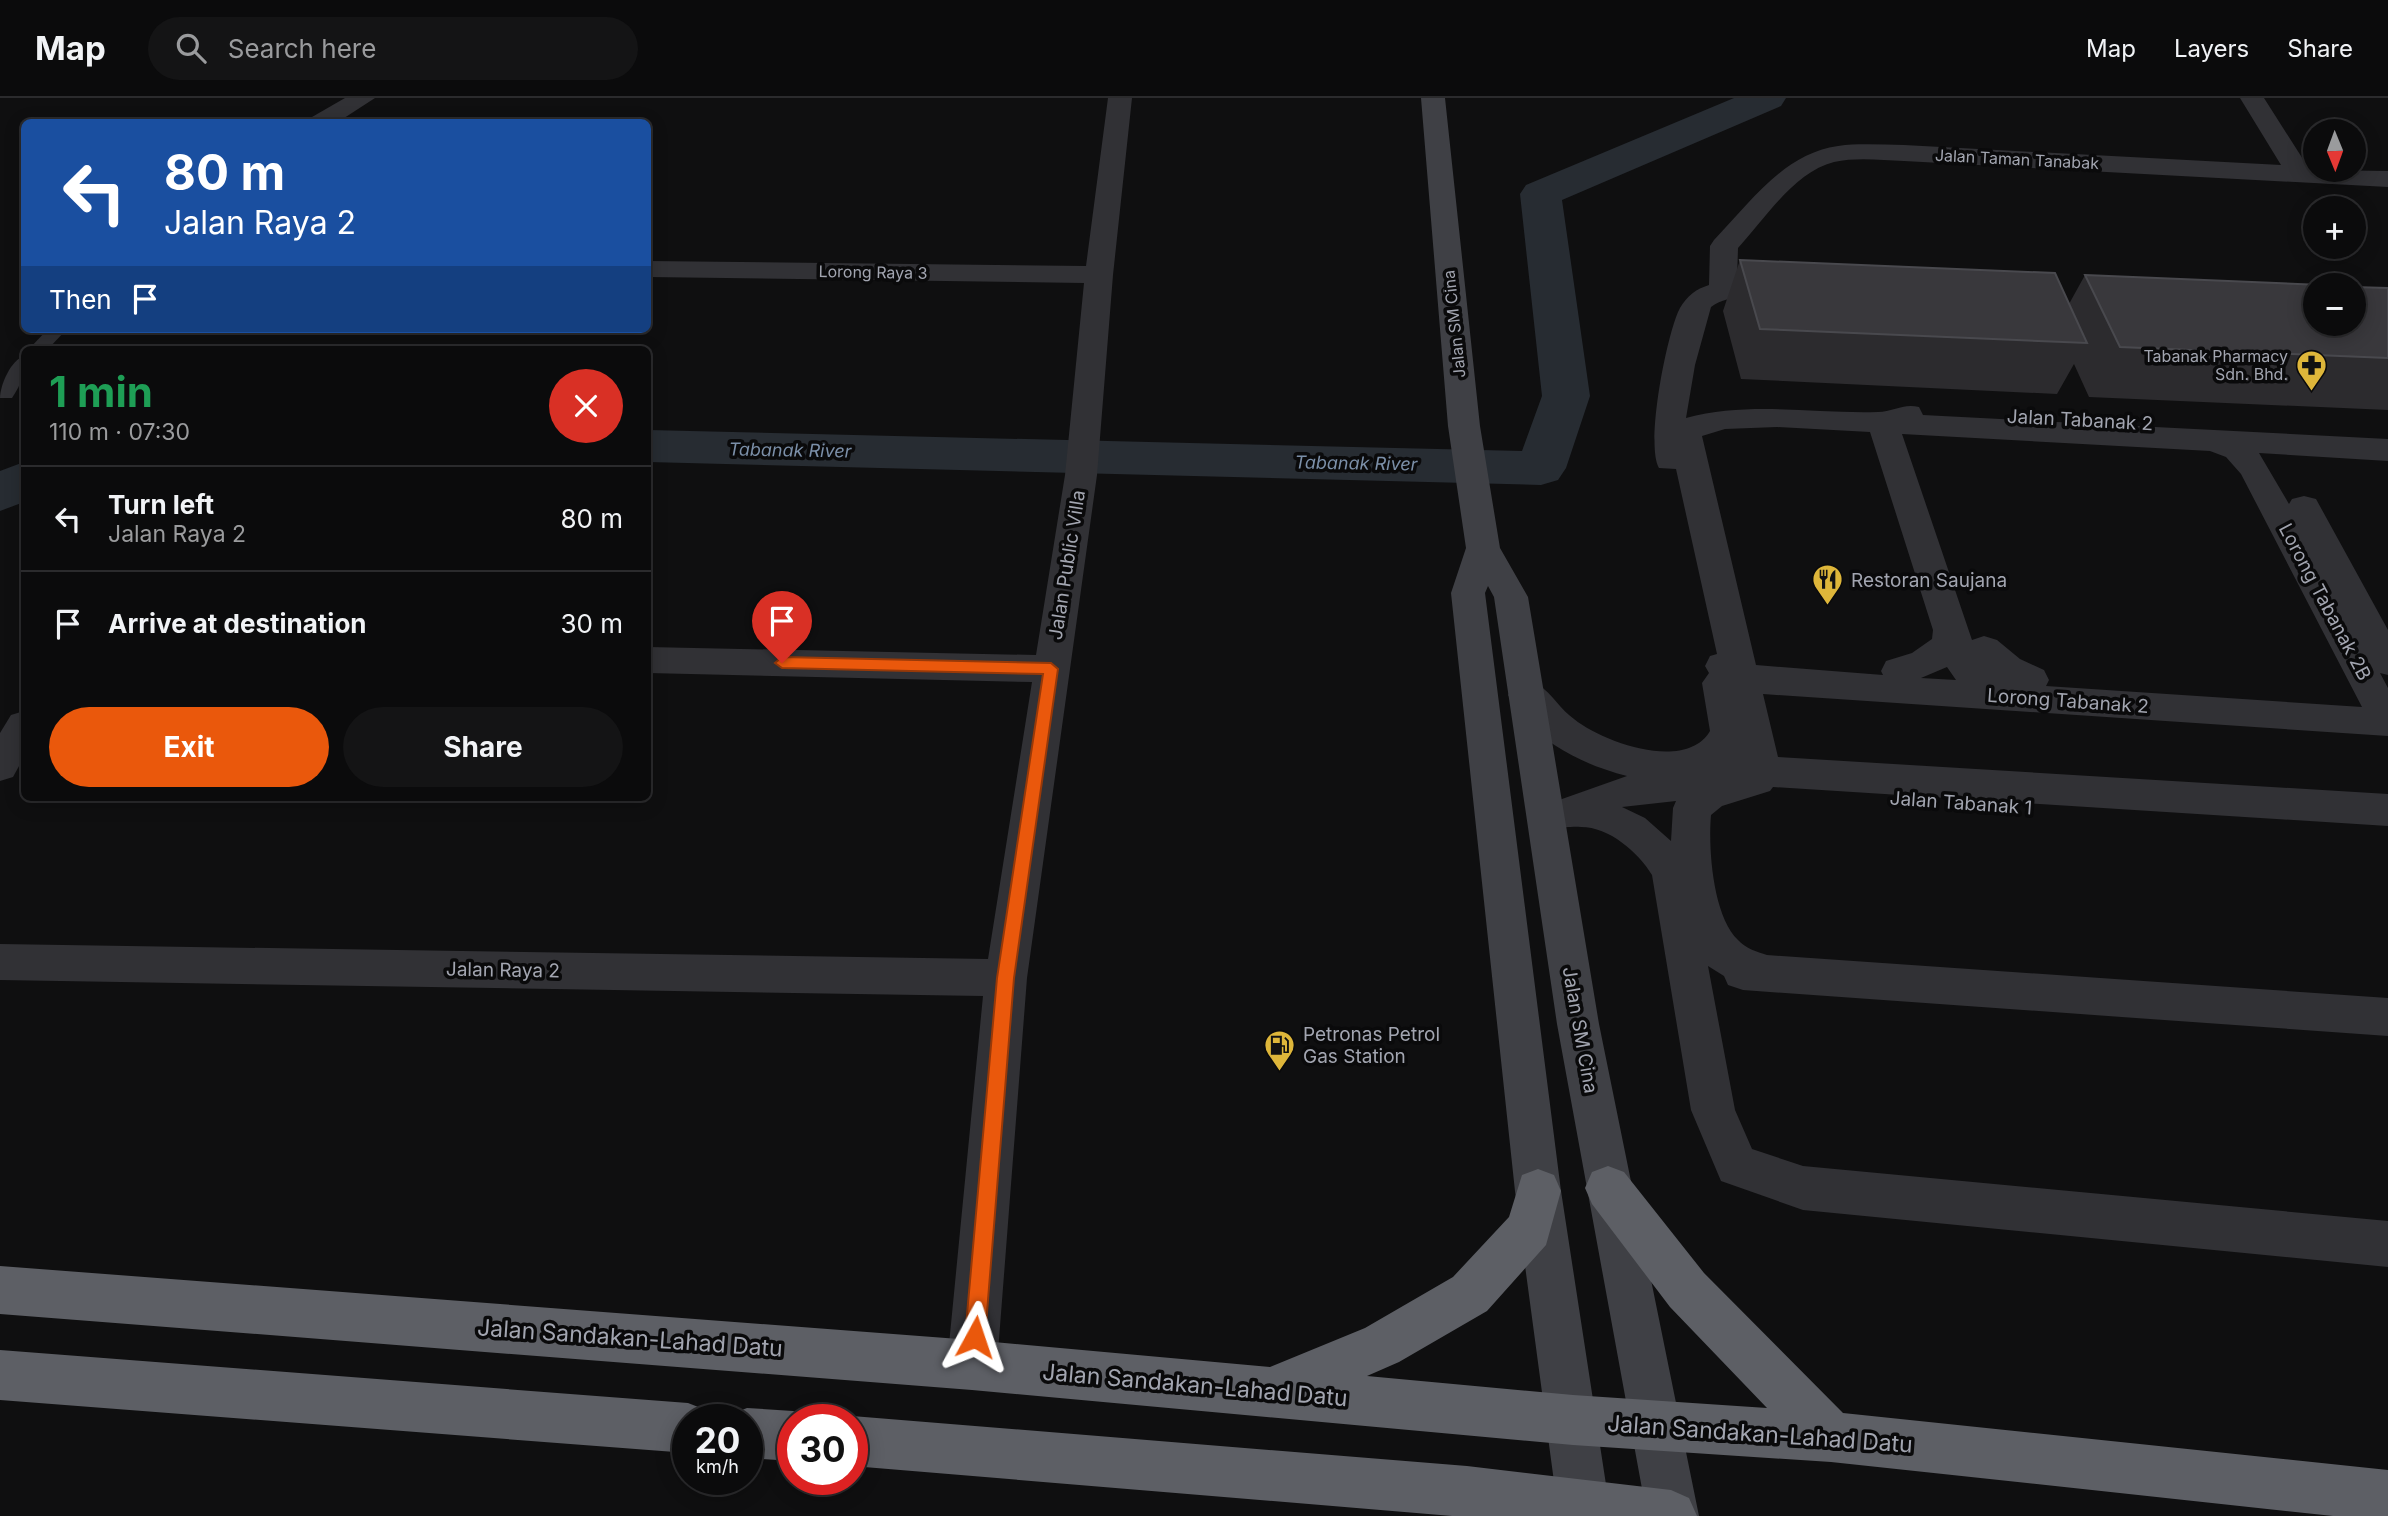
<!DOCTYPE html>
<meta charset="utf-8">
<style>
:root{--surface:#0b0b0c;--page:#141415;--text:#f1f3f6;--muted:#9a9b9d;--line:#2b2b2d;--accent:#ea580c}
body{margin:0;font-family:Inter,sans-serif;background:var(--page);color:var(--text);height:100vh;display:flex;flex-direction:column;font-size:26px;white-space:nowrap}
*{box-sizing:border-box;margin:0}
p{font-size:23px;color:var(--muted)}
.icon{flex:none;width:38px;height:38px;fill:none;stroke:currentColor;stroke-width:2;stroke-linecap:round;stroke-linejoin:round}
.map{position:relative;flex:1;overflow:hidden}
.side{position:absolute;left:21px;top:248px;width:630px;height:455px;display:flex;flex-direction:column;background:var(--surface);border-radius:10px;box-shadow:0 4px 18px #0003,0 0 0 2px var(--line)}
.side>*{flex:none}
.hud{position:absolute;left:21px;top:21px;width:630px;height:214px;border-radius:10px;box-shadow:0 4px 18px #0003,0 0 0 2px var(--line);background:#1a4fa0;color:#fff;overflow:hidden}
.needle{width:46px;rotate:179deg}
.controls{position:absolute;left:2303px;top:21px;display:grid;gap:14px}
.controls a{display:grid;place-items:center;width:63px;height:63px;border-radius:50%;background:var(--surface);box-shadow:0 4px 18px #0003,0 0 0 2px var(--line);font-size:35px}
.speed{position:absolute;left:672px;top:1306px;display:flex;gap:14px;font-size:35px;font-weight:700;text-align:center}
.speed>*{display:grid;place-content:center;width:91px;height:91px;border-radius:50%;background:var(--surface);box-shadow:0 4px 18px #0003,0 0 0 2px var(--line);line-height:1}
.speed small{font-size:18px;font-weight:400}
.speed .limit{border:10px solid #d22;background:#fff;color:#111}
.pin{position:absolute;display:grid;place-items:center;width:60px;height:60px;color:#fff;margin:-72px -30px;border-radius:50% 50% 50% 0;rotate:-45deg;box-shadow:0 0 7px #0007}
.pin .icon{rotate:45deg}
.me{position:absolute;width:77px;margin:-38px;rotate:5deg;stroke-linejoin:round;filter:drop-shadow(0 0 5px #0008)}
.turn{display:flex;align-items:center;gap:24px;height:147px;padding:0 28px;font-size:32px}
.turn .icon{width:91px;height:91px;stroke-width:2.5}
.turn b{display:block;font-size:49px;line-height:60px}
.then{display:flex;align-items:center;height:66px;padding:0 28px;background:#0003;gap:14px;font-size:26px}
.round{display:grid;place-items:center;flex:none;width:74px;height:74px;border-radius:37px;background:var(--page)}
.head{display:flex;align-items:center;justify-content:space-between;height:119px;padding:0 28px}
h1{font-size:42px;font-weight:700;line-height:52px;color:#1e9e55}
.cta{display:flex;gap:14px;margin-top:auto;padding:14px 28px}
.cta a{flex:1;height:80px;border-radius:42px;background:var(--accent);color:#fff;font-size:28px;font-weight:700;line-height:80px;text-align:center}
.cta a+a{background:var(--page);color:var(--text)}
ul{padding:0;list-style:none}
li{display:flex;align-items:center;gap:21px;height:105px;padding:0 28px;border-top:2px solid var(--line)}
li div{flex:1}
li b{display:block;font-size:26px}
li em{font-style:normal}
header{display:flex;align-items:center;gap:42px;box-sizing:border-box;height:98px;padding:0 35px;background:var(--surface);border-bottom:2px solid var(--line)}
header strong{font-size:33px}
nav{display:flex;gap:38px;margin-inline-start:auto;font-size:24px}
.search{width:490px;height:63px;background:var(--page);display:flex;align-items:center;gap:18px;box-sizing:border-box;padding:0 24px;border-radius:38px;color:var(--muted);font-size:26px}
.map>svg:first-child{display:block}
.lines{fill:none;stroke-linecap:round;stroke-linejoin:round}
.canal{fill:#272c32;fill-rule:evenodd}
.lane{fill:#313135;fill-rule:evenodd}
.street{fill:#313135;fill-rule:evenodd}
.secondary{fill:#3f4045;fill-rule:evenodd}
.highway{fill:#5d5f65;fill-rule:evenodd}
.wall{fill:#2c2b2e}
.building{fill:#39383c;stroke:#49494e;stroke-width:2}
.route{fill:#ea580c;stroke:#983908;stroke-width:2}
.labels{text-anchor:middle;dominant-baseline:central;stroke-width:7;stroke-linejoin:round;paint-order:stroke}
.far-street-label{font-size:16px;fill:#a2a5b0;stroke:#0a0a0b}
.far-poi-label{font-size:16px;fill:#a2a5b0;stroke:#0a0a0b;text-anchor:end}
.far-water-label{font-size:18px;font-style:italic;fill:#7b8fa8;stroke:#0a0a0b}
.street-label{font-size:19px;fill:#a2a5b0;stroke:#0a0a0b}
.poi-label{font-size:19px;fill:#a2a5b0;stroke:#0a0a0b;text-anchor:start}
.near-street-label{font-size:23px;fill:#a2a5b0;stroke:#0a0a0b}
</style>
<header>
<strong>Map</strong>
<div class="search"><svg class="icon" aria-label="search" viewBox="0 0 24 24"><circle cx="10" cy="10" r="6"/><path d="M15 15l6 6"/></svg>Search here</div>
<nav><a>Map</a><a>Layers</a><a>Share</a></nav>
</header>
<div class="map">
<svg width="2388" height="1418" viewBox="0 0 2388 1418">
<rect width="100%" height="100%" fill="#0f0f10"/>
<g class="lines">
<g class="canal">
<polygon points="1734,0 1786,0 1781,8 1562,102 1590,298 1566,370 1558,382 1541,387 648,364 648,332 1522,353 1542,298 1520,96 1526,87"/>
<polygon points="24,364 24,404 0,413 0,373"/>
</g>
<g class="lane">
<polygon points="48,231 67,231 47,252 28,252"/>
<path d="M24,258c1,17 -2,27 -12,42h-12c0,-13 11,-38 24,-42z"/>
</g>
<g class="street">
<polygon points="345,0 375,0 338,24 308,24 312,19"/>
<polygon points="1108,0 1132,0 1113,177 1097,377 1027,880 997,1267 989,1284 972,1292 955,1284 947,1267 983,898 0,882 0,846 988,861 1032,584 648,575 648,549 1036,557 1065,377 1084,185 648,179 648,163 1086,168"/>
<path d="M2240,0h24l44,69 7,3 73,1v16l-484,-26c-23,-1 -48,-4 -70,1 -40,10 -70,58 -96,86l-1,32 55,6 4,6 -4,6c-28,7 -56,-10 -81,9l-16,58 -9,53c65,-17 126,-4 192,-6 15,0 25,-9 41,-5l4,8 465,24v22l-129,-8 30,51 3,-5 12,-3 12,3 72,131v45l-8,-2 8,15v48l-625,-42 15,63 610,37v32l-615,-39 -3,4 -48,15 -11,9c-3,34 2,101 27,125 7,8 19,12 29,15l621,43v38l-645,-46 -15,-5 -4,-9 -16,-10 27,144 17,39 51,17 585,55v46l-585,-57 -82,-29 -30,-71 -39,-235c-14,-23 -43,-48 -71,-48 -11,-1 -16,2 -27,-2l-5,-11 5,-11 8,-4 65,-23c-47,-12 -95,-36 -119,-81l5,-10c9,-3 18,-5 26,0 13,9 22,25 35,34 30,24 112,53 136,12l-8,-48 7,-10 -4,-7 5,-10 7,-2 -41,-185 -17,-1c-14,-23 8,-136 21,-160 7,-12 16,-19 29,-23l1,-39 4,-6c37,-38 69,-86 124,-94 22,-3 44,-1 66,-1l377,20zM1777,329l93,5 63,198 -1,9 -20,14 -26,8 -5,10 2,4 -127,-10 -54,-229 23,-7zM1902,336l308,17 16,6 15,17 121,233 -316,-21 3,-6 -5,-10 -24,-11 -23,-19 -13,-4 -12,4zM1947,569l9,13 -35,-2zM1676,703l-3,7 -2,33 -26,-23 -23,-11z"/>
<polygon points="24,613 24,659 13,679 0,683 0,635 11,617"/>
</g>
<polygon class="secondary" points="1421,0 1445,0 1480,328 1500,450 1528,499 1599,926 1699,1418 1647,1418 1557,926 1494,499 1488,488 1485,495 1561,1093 1609,1406 1604,1418 1562,1418 1557,1406 1515,1093 1451,495 1466,450 1448,328"/>
<g class="highway">
<polygon points="1608,1068 1624,1074 1704,1175 1843,1315 2388,1372 2388,1418 2333,1418 1831,1364 1573,1347 972,1292 0,1216 0,1168 972,1242 1270,1269 1365,1230 1453,1179 1509,1119 1522,1077 1538,1071 1554,1077 1561,1093 1546,1147 1487,1213 1399,1264 1367,1278 1573,1297 1767,1310 1670,1209 1592,1106 1585,1090 1592,1074"/>
<polygon points="0,1252 688,1305 706,1312 710,1321 688,1321 688,1355 0,1302"/>
<polygon points="747,1310 793,1313 811,1320 793,1321 793,1363 747,1360 747,1321 727,1321 729,1317"/>
<polygon points="852,1318 1467,1368 1671,1392 1689,1400 1697,1418 1452,1418 852,1368 852,1321 843,1321"/>
</g>
</g>
<polygon class="wall" points="1740,162 2069,206 2085,177 2388,190 2388,312 2089,299 2074,266 2057,296 1741,281 1723,213"/>
<g class="building">
<polygon points="1740,162 2055,175 2087,245 1760,231"/>
<polygon points="2085,177 2322,187 2315,187 2315,226 2354,226 2354,189 2388,190 2388,260 2120,249"/>
</g>
<polygon class="route" points="782,559 1051,565 1058,571 1014,880 985,1239 982,1246 975,1249 968,1246 965,1239 997,880 1043,576 782,570 775,565"/>
<defs>
<symbol id="pharmacy-pin" viewBox="-11 -11 22 30"><path d="M0 17L-7.5 6A9.5 9.5 0 1 1 7.5 6Z" fill="#deb63a" stroke="#0a0a0b"/><path d="M-2-6h4v4h4v4h-4v4h-4v-4h-4v-4h4Z" fill="#111"/></symbol>
<symbol id="restaurant-pin" viewBox="-11 -11 22 30"><path d="M0 17L-7.5 6A9.5 9.5 0 1 1 7.5 6Z" fill="#deb63a" stroke="#0a0a0b"/><path d="M-5-6h1v4h1v-4h1v4h1v-4h1v5L-1.5 .5V6h-2V.5L-5-1ZM5-6V6H3V1.5H1.5Q1.5-4 5-6Z" fill="#111"/></symbol>
<symbol id="fuel-pin" viewBox="-11 -11 22 30"><path d="M0 17L-7.5 6A9.5 9.5 0 1 1 7.5 6Z" fill="#deb63a" stroke="#0a0a0b"/><path d="M-5.5-6h7V0h2V4h1.3V-2.5L3-4.5l.8-.8L6-3V5H2.5V1h-1V6h-7ZM-4.2-4.7v3.2H.2V-4.7Z" fill="#111"/></symbol>
</defs>
<g fill-rule="evenodd">
<use href="#pharmacy-pin" x="2294" y="250" width="35" height="47"/>
<use href="#restaurant-pin" x="1810" y="464" width="35" height="47"/>
<use href="#fuel-pin" x="1262" y="930" width="35" height="47"/>
</g>
<g class="labels">
<g class="far-street-label">
<text transform="translate(2017 61) rotate(3)">Jalan Taman Tanabak</text>
<text transform="translate(873 174) rotate(1)">Lorong Raya 3</text>
<text transform="translate(1454 226) rotate(-96)">Jalan SM Cina</text>
</g>
<g class="far-poi-label">
<text x="2288" y="258">Tabanak Pharmacy<tspan x="2288" dy="18">Sdn. Bhd.</tspan></text>
</g>
<g class="far-water-label">
<text transform="translate(790 352) rotate(1)">Tabanak River</text>
<text transform="translate(1356 365) rotate(1)">Tabanak River</text>
</g>
<g class="street-label">
<text transform="translate(2080 322) rotate(3)">Jalan Tabanak 2</text>
<text transform="translate(1067 467) rotate(-81)">Jalan Public Villa</text>
<text transform="translate(2325 504) rotate(62)">Lorong Tabanak 2B</text>
<text transform="translate(2068 603) rotate(4)">Lorong Tabanak 2</text>
<text transform="translate(1961 705) rotate(4)">Jalan Tabanak 1</text>
<text transform="translate(503 872) rotate(1)">Jalan Raya 2</text>
<text transform="translate(1580 932) rotate(80)">Jalan SM Cina</text>
</g>
<g class="poi-label">
<text x="1851" y="482">Restoran Saujana</text>
<text x="1303" y="936">Petronas Petrol<tspan x="1303" dy="22">Gas Station</tspan></text>
</g>
<g class="near-street-label">
<text transform="translate(630 1240) rotate(4)">Jalan Sandakan-Lahad Datu</text>
<text transform="translate(1195 1287) rotate(5)">Jalan Sandakan-Lahad Datu</text>
<text transform="translate(1760 1336) rotate(4)">Jalan Sandakan-Lahad Datu</text>
</g>
</g>
</svg>
<div class="controls">
<a><svg class="needle" viewBox="-14 -14 28 28"><path d="M0-13l5 13h-10z" fill="#e53935"/><path d="M0 13l5-13h-10z" fill="#9a9b9d"/></svg></a>
<a>+</a>
<a>−</a>
</div>
<div class="speed"><div>20<small>km/h</small></div><div class="limit">30</div></div>
<div class="pin" style="left:782px;top:565px;background:#d93025"><svg class="icon" aria-label="arrive" viewBox="0 0 24 24"><path d="M6 21V4h12l-3 4 3 4H6"/></svg></div>
<svg class="me" style="left:975px;top:1239px" viewBox="-20 -20 40 40"><path d="M0-17L14 15 0 8-14 15z" fill="#ea580c" stroke="#fff" stroke-width="4"/></svg>
<div class="hud">
<div class="turn"><svg class="icon" aria-label="left" viewBox="0 0 24 24"><path d="M17 20v-9H6M10 6l-5 5 5 5"/></svg><div><b>80 m</b>Jalan Raya 2</div></div>
<div class="then">Then<svg class="icon" aria-label="arrive" viewBox="0 0 24 24"><path d="M6 21V4h12l-3 4 3 4H6"/></svg></div>
</div>
<section class="side">
<div class="head"><div><h1>1 min</h1><p>110 m · 07:30</p></div><a class="round" style="background:#d93025;color:#fff"><svg class="icon" aria-label="close" viewBox="0 0 24 24"><path d="M6 6l12 12M18 6L6 18"/></svg></a></div>
<ul>
<li><svg class="icon" aria-label="left" viewBox="0 0 24 24"><path d="M17 20v-9H6M10 6l-5 5 5 5"/></svg><div><b>Turn left</b><p>Jalan Raya 2</p></div><em>80 m</em></li>
<li><svg class="icon" aria-label="arrive" viewBox="0 0 24 24"><path d="M6 21V4h12l-3 4 3 4H6"/></svg><div><b>Arrive at destination</b></div><em>30 m</em></li>
</ul>
<div class="cta"><a>Exit</a><a>Share</a></div>
</section>
</div>
